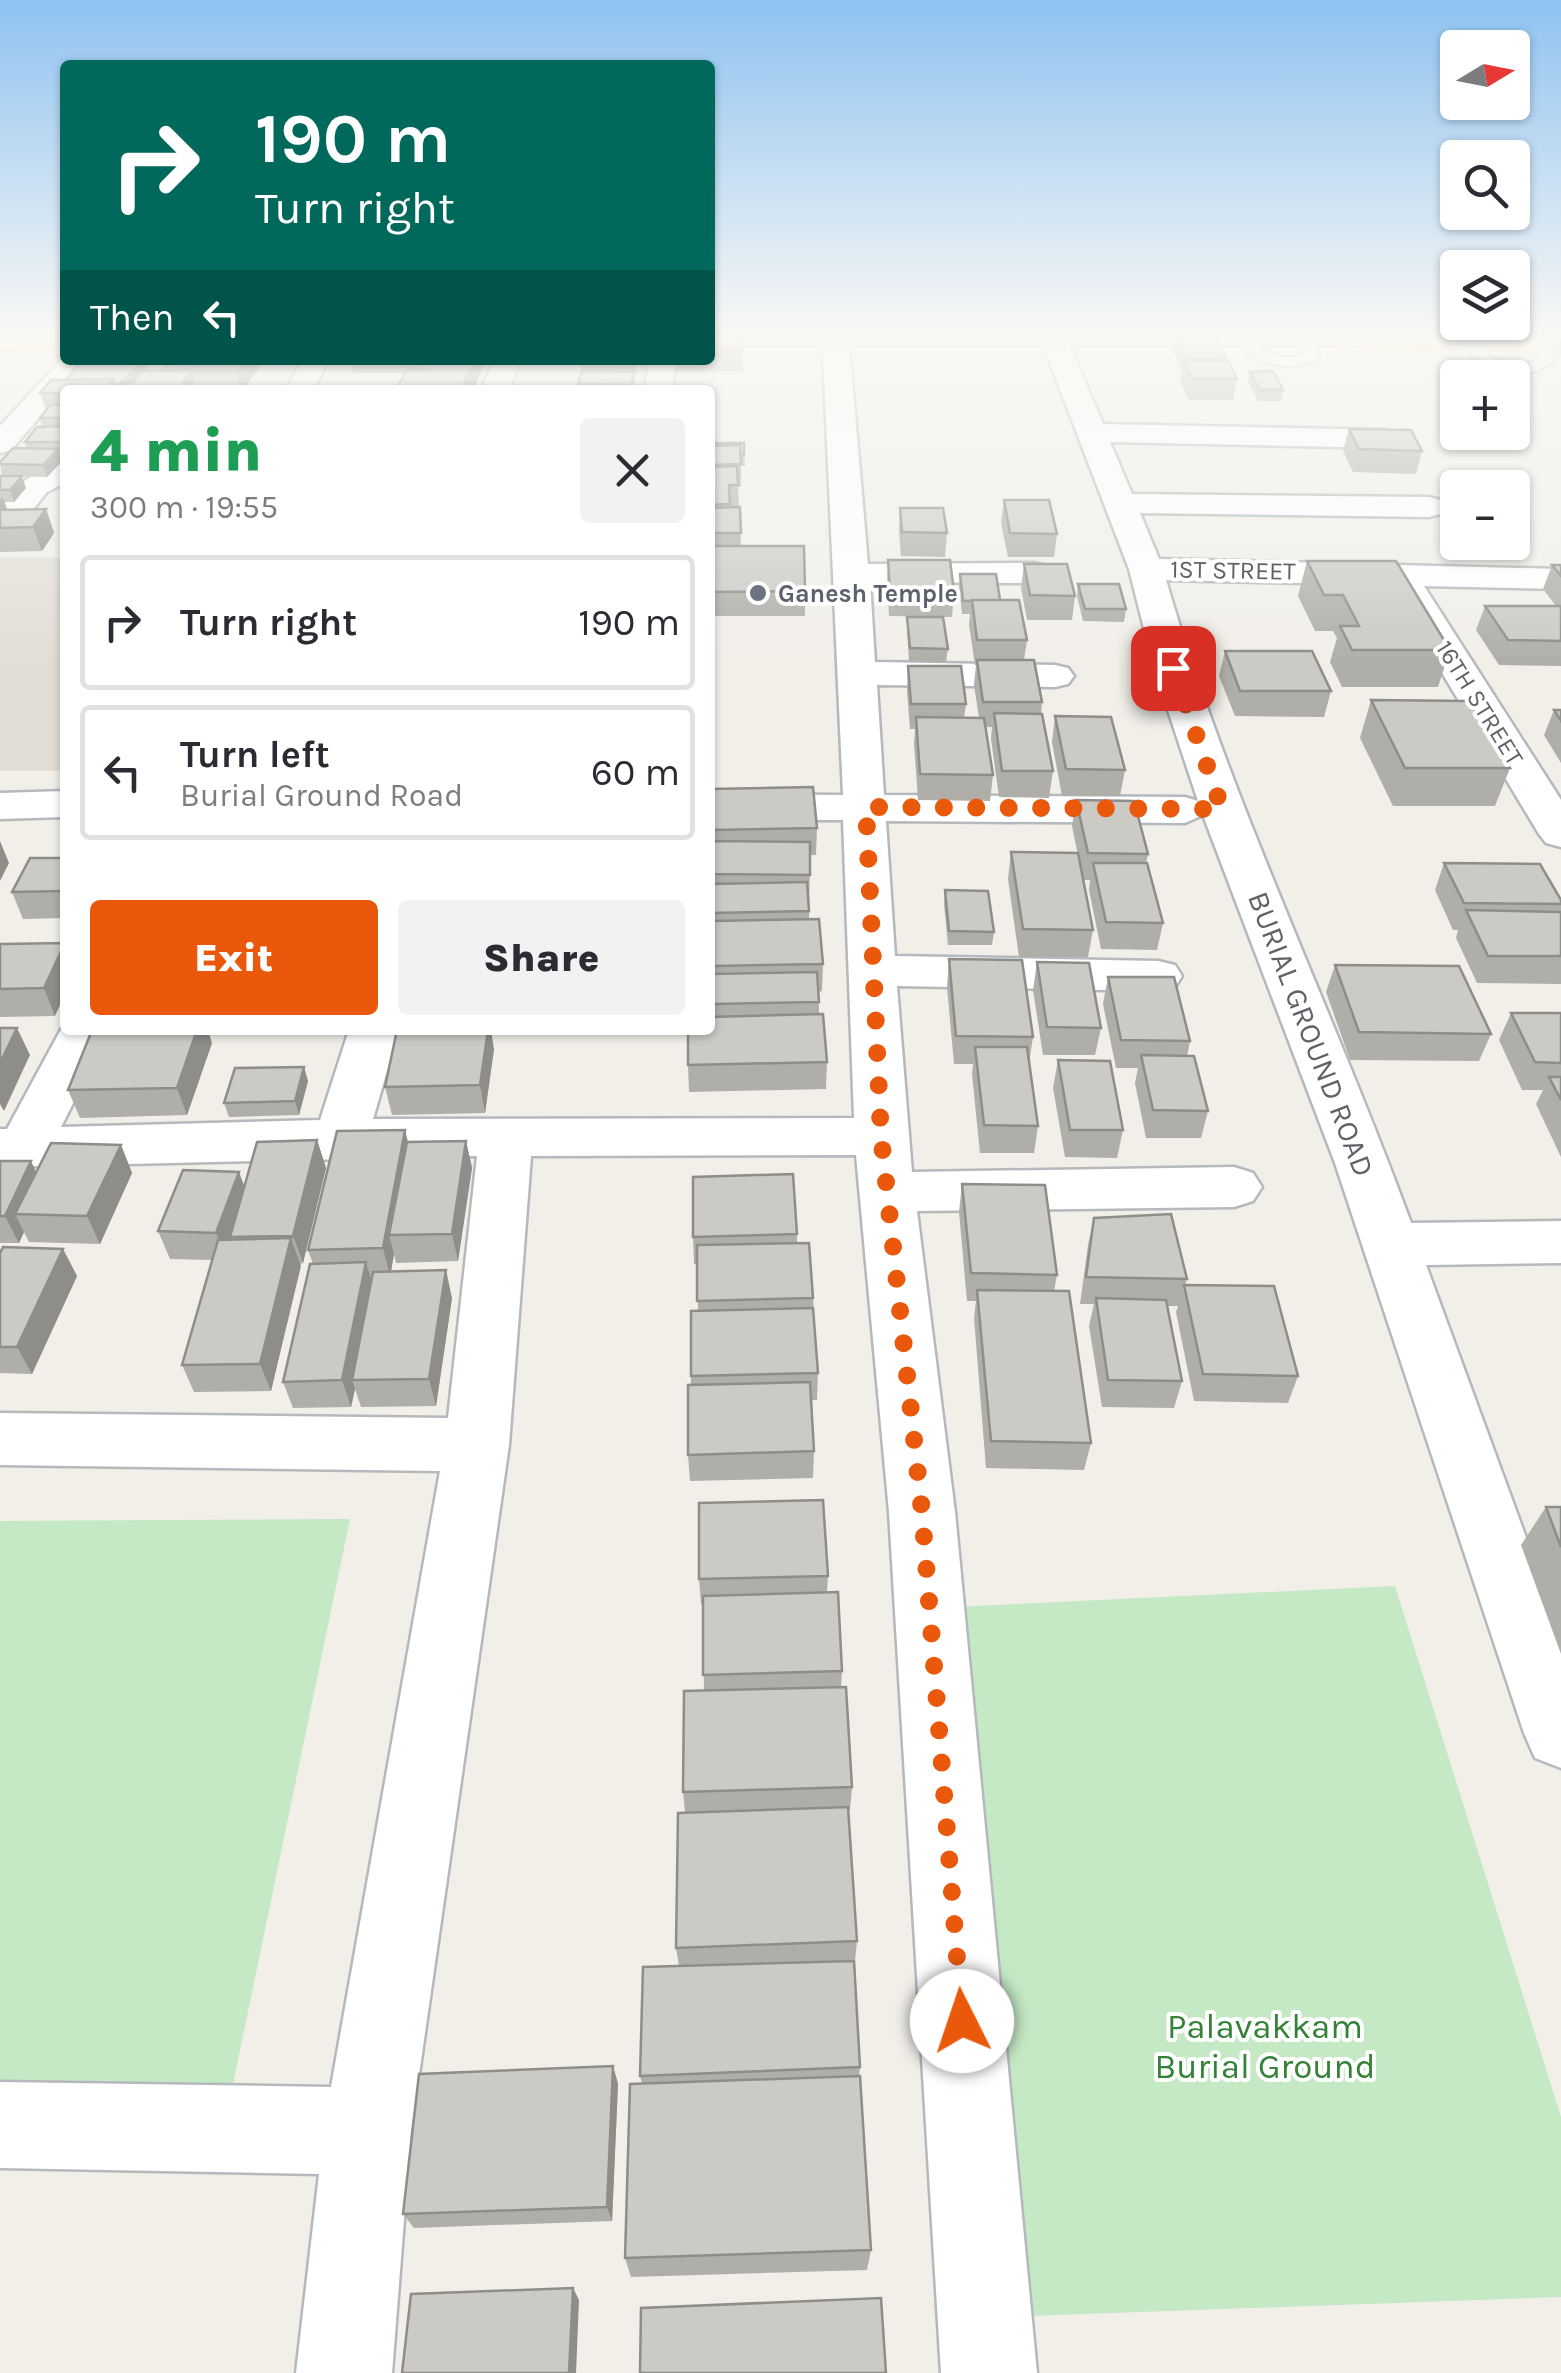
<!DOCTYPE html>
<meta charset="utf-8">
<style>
:root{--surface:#fff;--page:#f2f2f3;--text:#2b2b33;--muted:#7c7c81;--line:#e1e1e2;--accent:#ea580c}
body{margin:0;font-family:Karla,sans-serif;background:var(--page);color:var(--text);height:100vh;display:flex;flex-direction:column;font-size:38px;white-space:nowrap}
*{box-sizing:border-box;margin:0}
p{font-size:32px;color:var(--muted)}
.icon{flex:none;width:55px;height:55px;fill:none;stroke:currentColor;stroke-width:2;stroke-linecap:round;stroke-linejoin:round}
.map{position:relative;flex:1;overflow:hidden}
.drawer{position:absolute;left:60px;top:385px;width:655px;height:650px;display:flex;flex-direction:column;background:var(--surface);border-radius:10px;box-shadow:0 2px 8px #0004}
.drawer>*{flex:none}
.hud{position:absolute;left:60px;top:60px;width:655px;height:305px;border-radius:10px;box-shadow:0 2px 8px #0004;background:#00695c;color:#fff;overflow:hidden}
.needle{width:65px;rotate:80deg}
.buttons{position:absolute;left:1440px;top:30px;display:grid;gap:20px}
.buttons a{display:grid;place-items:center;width:90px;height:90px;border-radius:10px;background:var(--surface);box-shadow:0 2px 8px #0004;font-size:50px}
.pin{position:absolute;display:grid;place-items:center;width:85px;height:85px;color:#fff;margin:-42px;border-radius:20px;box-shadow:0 5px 15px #0006}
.me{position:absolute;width:110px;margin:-55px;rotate:356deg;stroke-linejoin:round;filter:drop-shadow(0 0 8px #0008)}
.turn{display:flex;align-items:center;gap:35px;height:210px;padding:0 30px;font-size:45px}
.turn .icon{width:130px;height:130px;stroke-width:2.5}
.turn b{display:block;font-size:70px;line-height:85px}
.then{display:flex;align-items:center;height:95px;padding:0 30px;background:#0003;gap:20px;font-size:38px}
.round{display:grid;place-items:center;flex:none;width:105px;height:105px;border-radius:10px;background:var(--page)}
.overview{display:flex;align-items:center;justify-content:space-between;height:170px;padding:0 30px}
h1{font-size:60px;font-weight:800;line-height:75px;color:#1e9e55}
.action{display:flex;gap:20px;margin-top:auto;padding:20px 30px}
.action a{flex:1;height:115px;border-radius:10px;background:var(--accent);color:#fff;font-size:40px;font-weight:800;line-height:115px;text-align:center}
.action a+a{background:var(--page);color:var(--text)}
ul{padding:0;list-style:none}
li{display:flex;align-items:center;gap:30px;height:135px;margin:0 20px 15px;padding:0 10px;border:5px solid var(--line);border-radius:10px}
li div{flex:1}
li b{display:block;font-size:38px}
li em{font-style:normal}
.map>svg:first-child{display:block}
.education{fill:#e1ded6}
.green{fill:#c5e8c5}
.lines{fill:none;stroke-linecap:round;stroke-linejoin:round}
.lane-casing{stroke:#b5b8bc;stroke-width:4}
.street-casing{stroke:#b5b8bc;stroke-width:5}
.primary-casing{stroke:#f2c960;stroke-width:5}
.lane{fill:#fff;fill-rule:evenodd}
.street{fill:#fff;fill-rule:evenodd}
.primary{fill:#fff2af;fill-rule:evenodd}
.wall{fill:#afaea9}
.shaded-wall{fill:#8f8d8a}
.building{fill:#cccac5;stroke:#8f8d8a;stroke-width:2.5}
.route{stroke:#ea580c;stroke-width:18;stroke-dasharray:0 32.4}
.worship-dot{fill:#6b7280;stroke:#fff;stroke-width:4}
.labels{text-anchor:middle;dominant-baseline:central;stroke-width:8;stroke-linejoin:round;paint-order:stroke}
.far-street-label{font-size:25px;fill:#5f6368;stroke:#fff}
.far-worship-label{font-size:25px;font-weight:bold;fill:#5b616d;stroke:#fff;text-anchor:start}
.street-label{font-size:30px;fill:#5f6368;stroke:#fff}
.near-park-label{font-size:35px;fill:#348238;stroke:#fff}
</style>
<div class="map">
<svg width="1561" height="2373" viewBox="0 0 1561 2373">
<rect width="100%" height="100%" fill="#f1efe8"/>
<polygon class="education" points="0,557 65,558 65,771 0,771"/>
<g class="green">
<polygon points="350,1519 226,2118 0,2120 0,1521"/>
<polygon points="1395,1586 1561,2117 1561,2297 1029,2316 954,1607"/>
</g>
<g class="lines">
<defs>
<g id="lane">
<path d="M1232,334c26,0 31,32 73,21l-6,-18 12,-3 8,23c-30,20 -66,5 -89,-20z"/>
<path d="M1467,337c27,17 30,38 71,23l3,-2 -12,-16 7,-4 19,21c-30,29 -74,10 -95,-18z"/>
</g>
<g id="street">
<path d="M822,332h26l20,232 166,-1 12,3 5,7 -5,7 -12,3 -164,-1 5,80 180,3 13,3 6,8 -6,8 -13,3 -178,-2 7,110 301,2 13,4 -44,-133 -25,-99 -89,-232 3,-5h20l3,5 37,87 283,6 10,3 5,6 -5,6 -10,3 -276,-6 22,52 297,3 11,3 5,7 -5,7 -11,3 -289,-4 19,46 402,10v20l-137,-3 137,214v47l-15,-4 -7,-9 -148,-246 2,-3 -227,-5c64,221 166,427 245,643l150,-2v42l-135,2 135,368v135l-26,-10 -11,-25 -189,-570 -132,-348 -18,8 -299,-2 9,135 263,5 17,4 7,11 -7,11 -17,4 -261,-5 15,186 322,-5 19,6 9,14 -9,14 -19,6 -317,4 38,301 82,861h-96l-52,-861 -33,-357 -325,1 -22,289 -98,686 -19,242h-96l23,-199 -319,-6v-86l331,5 109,-616 -440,-6v-52l448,5 29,-262 -477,11v-38h7l58,-107v8h45l-49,97 259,-7 29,-90h50l-26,89 481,-1 -11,-298h-133v-26l133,1z"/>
<polygon points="65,356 65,360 89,360 11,450 0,453 0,426"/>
<polygon points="147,360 174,360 152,390 123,390"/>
<polygon points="303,360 329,360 313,390 285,390"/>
<polygon points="494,360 520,360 509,390 481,390"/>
<polygon points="650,360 676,360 672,390 644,390"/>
<path d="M65,463v20l-18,9 -25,31h-22c0,-33 36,-53 65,-60z"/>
<polygon points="65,791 65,817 0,819 0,793"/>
</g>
<g id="primary">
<polygon points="710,332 1445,332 1561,335 1561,351 1320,345 710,345"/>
<polygon points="65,333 65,349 0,351 0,335"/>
</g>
</defs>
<use href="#lane" class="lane-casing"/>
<use href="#street" class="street-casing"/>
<use href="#primary" class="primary-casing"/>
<use href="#lane" class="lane"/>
<use href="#street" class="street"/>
<use href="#primary" class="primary"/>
</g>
<g class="wall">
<polygon points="1173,332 1212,332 1226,358 1226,361 1237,379 1233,400 1189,400 1180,382 1182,371 1171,348"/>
<polygon points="710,335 742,335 743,371 675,372 675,360 710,360"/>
<polygon points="1561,337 1561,354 1557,349"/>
<polygon points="82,360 154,360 144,371 163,371 168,364 167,360 265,360 243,390 198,390 197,384 195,385 196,390 130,390 129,388 128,390 65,390 65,453 59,453 62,461 47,477 2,476 0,462 27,449 25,442 42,426 40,418 46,410 40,393 66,380"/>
<polygon points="350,360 486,360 486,361 405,373 353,373"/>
<polygon points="581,363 636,364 634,372 635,382 634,388 579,388 582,372"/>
<polygon points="1250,372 1283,390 1281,401 1258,401 1248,382"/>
<polygon points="1349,429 1422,451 1416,474 1353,472 1343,451"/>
<polygon points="710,443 744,443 745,466 741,466 741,487 738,487 741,546 805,591 805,616 711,616"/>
<polygon points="0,476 26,488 14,502 4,502 6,510 46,509 54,533 42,551 0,552"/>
<polygon points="1004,500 1057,534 1054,557 1008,557 1001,523"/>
<polygon points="900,508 947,533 945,557 901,556 899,532"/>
<polygon points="888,560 954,592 952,617 889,616 887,584"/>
<polygon points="1307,561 1450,650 1438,687 1342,687 1330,662 1337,638 1333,631 1315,631 1298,596"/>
<polygon points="1024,564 1075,596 1072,620 1027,620 1021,588"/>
<polygon points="1552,565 1561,565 1561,666 1499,665 1476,630 1485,606 1556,606 1543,589"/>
<polygon points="960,574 1000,600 1027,640 1024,660 1042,702 1041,714 1053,771 1049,798 999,797 991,739 992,727 985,727 993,775 990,801 918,800 914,743 915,729 910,729 907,691 908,666 966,704 964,718 979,718 974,685 976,665 975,665 969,625 970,614 962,614 959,586"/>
<polygon points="1078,584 1126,609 1124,622 1083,621 1077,596"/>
<polygon points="907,617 948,649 946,662 909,661 907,630"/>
<polygon points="1225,651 1331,691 1324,717 1235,716 1219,676"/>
<polygon points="1371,700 1510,768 1495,806 1393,806 1360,738"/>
<polygon points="1554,710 1561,710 1561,763 1544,735"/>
<polygon points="1055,716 1125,770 1120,796 1062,796 1052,742"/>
<polygon points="710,789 817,828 816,855 810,855 809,920 823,964 822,991 819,992 819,1014 827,1062 826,1089 689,1092 688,1065 710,1030 710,974 715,974 714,940 711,940 710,913"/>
<polygon points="1076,800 1148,854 1146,863 1163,923 1157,950 1101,949 1089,890 1090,880 1083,880 1072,826"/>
<polygon points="1011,852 1093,930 1088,957 1019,957 1008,879"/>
<polygon points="65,858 65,918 23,919 12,892"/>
<polygon points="1444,863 1561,900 1561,984 1477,983 1456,938 1458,930 1453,930 1435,890"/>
<polygon points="945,890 994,932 992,945 948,945 944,904"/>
<polygon points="65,943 55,1016 0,1017 0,944"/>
<polygon points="949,959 1033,1037 1029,1063 1038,1126 1034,1153 980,1153 972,1074 973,1064 954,1064 947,987"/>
<polygon points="1037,962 1101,1028 1095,1055 1043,1055 1033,990"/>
<polygon points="1335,965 1491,1034 1479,1061 1350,1060 1326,992"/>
<polygon points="1108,977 1190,1041 1187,1056 1208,1111 1201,1138 1146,1138 1135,1083 1138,1068 1116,1068 1103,1004"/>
<polygon points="1511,1013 1561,1013 1561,1157 1536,1104 1543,1090 1522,1090 1499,1040"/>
<polygon points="212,1043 187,1115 80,1118 68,1090"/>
<polygon points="494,1049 485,1113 392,1115 385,1087"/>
<polygon points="1058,1060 1123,1130 1117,1158 1065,1157 1053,1088"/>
<polygon points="308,1081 299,1115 229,1117 224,1103"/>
<polygon points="317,1140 326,1168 303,1263 300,1264 271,1391 194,1392 182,1365 212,1260 170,1259 158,1231 244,1186"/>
<polygon points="466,1141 472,1168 458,1261 396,1263 394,1254 391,1272 452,1298 436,1406 361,1407 355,1389 351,1407 293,1408 283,1382 313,1264 308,1250 408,1142"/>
<polygon points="121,1145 132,1173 100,1244 29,1242 24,1232 19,1243 0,1243 0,1161 36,1172"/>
<polygon points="962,1184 1057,1275 1054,1291 1091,1443 1084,1470 986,1468 974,1318 976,1301 967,1301 959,1212"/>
<polygon points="1094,1218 1187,1279 1185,1285 1298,1376 1288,1403 1194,1401 1176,1312 1178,1306 1167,1306 1182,1381 1174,1408 1102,1407 1089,1326 1094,1304 1080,1304 1088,1245"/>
<polygon points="797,1234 797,1243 813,1298 818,1373 817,1400 811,1400 814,1451 813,1478 690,1481 688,1455 691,1376 698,1311 697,1264 694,1264 693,1237"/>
<polygon points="63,1249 77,1276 32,1374 0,1373 0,1253"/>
<polygon points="1546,1507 1561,1507 1561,1654 1521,1545"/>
<polygon points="828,1576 827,1592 842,1671 841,1687 852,1787 850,1810 849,1810 857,1941 855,1961 860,2067 859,2076 871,2250 867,2270 631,2277 625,2258 642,2084 640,2076 679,1966 676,1948 685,1812 683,1792 704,1691 703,1604 701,1604 699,1579"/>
<polygon points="613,2066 618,2084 612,2221 414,2228 403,2214"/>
</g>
<g class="shaded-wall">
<polygon points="142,360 149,360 150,365 128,390 117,390 117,388"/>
<polygon points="245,360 265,360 243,390 240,390 236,372"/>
<polygon points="474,360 486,360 473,390 461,390"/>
<polygon points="633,360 636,360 636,364 632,375 631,364"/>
<polygon points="191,370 196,390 181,390 180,387"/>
<polygon points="113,379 116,390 105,390"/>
<polygon points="58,449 62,461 47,477 43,465"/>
<polygon points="22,476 26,488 14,502 10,490"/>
<polygon points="3,497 7,509 0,517 0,500"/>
<polygon points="46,509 54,533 42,551 33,527"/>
<polygon points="0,841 9,863 0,881"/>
<polygon points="65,943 65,994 55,1016 44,988"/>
<polygon points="17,1028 30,1055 4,1111 0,1104 0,1063"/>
<polygon points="197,1030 208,1030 212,1043 187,1115 177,1088"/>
<polygon points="488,1030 491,1030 494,1049 485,1113 480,1085"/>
<polygon points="304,1067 308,1081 299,1115 295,1101"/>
<polygon points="405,1130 412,1158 389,1235 394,1254 390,1276 383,1248"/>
<polygon points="317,1140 326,1168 303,1263 293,1236"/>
<polygon points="466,1141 472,1168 458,1261 452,1234"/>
<polygon points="121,1145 132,1173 100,1244 87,1216"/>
<polygon points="31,1161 44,1189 15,1214 24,1232 19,1243 5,1216"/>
<polygon points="239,1172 249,1199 230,1237 232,1245 227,1260 216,1233"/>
<polygon points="291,1238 301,1266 271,1391 260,1364"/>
<polygon points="63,1249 77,1276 32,1374 17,1347"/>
<polygon points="366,1262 374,1290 352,1380 355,1389 351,1407 342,1380"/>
<polygon points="446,1270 452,1298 436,1406 429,1379"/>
<polygon points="613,2066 618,2084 612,2221 607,2207"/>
<polygon points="573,2288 579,2300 576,2373 569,2373"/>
</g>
<g class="building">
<polygon points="1177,332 1212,332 1226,358 1189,358"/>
<rect x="710" y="335" width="32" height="15"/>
<polygon points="82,360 142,360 116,388 113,379 66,380"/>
<polygon points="171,360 203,360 193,374 191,370 163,371"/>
<polygon points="203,360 245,360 236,372 194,372"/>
<polygon points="412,360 474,360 461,390 396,390 407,370 431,370 407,368"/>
<polygon points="583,360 633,360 631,364 581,363"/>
<polygon points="1184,361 1228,361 1237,379 1193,379"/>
<polygon points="191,370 180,387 129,388 141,371"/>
<polygon points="582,371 635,372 631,385 578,384"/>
<polygon points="1273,371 1283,390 1260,390 1250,372"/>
<polygon points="113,379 105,390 65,390 65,393 40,393 51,380"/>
<polygon points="575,387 634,388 633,390 574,390"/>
<polygon points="50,405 65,405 65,418 40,418"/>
<polygon points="65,426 65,442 25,442 37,427"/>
<polygon points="1349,429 1411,430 1422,451 1359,449"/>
<polygon points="710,443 744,443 744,455 740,455 740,445 710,446"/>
<polygon points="740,445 741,464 710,465 710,446"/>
<polygon points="13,448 58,449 43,465 0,464 0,462"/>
<polygon points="737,466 738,485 729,485 730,504 710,505 710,467"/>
<polygon points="0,476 22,476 10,490 0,490"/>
<polygon points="1004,500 1049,500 1057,534 1010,533"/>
<polygon points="740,507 741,533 710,533 710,508"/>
<polygon points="900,508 943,508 947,533 902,532"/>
<polygon points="46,509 33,527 0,528 0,510"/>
<polygon points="712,546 804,546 805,591 710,592"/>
<polygon points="888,560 950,560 954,592 890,591"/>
<polygon points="1307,561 1396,561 1450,650 1352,650 1340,626 1359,626 1343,595 1324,595"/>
<polygon points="1024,564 1067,564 1075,596 1030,595"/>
<polygon points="1552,565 1561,565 1561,576"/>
<polygon points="960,574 996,574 1000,600 963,601"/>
<polygon points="1078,584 1119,584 1126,609 1085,609"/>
<polygon points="972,600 1019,600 1027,640 977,640"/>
<polygon points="1485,606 1561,606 1561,641 1508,640"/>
<polygon points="907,617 943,617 948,649 910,648"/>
<polygon points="1225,651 1312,651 1331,691 1240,691"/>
<polygon points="977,660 1034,660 1042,702 983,702"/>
<polygon points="908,666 961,666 966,704 911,704"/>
<polygon points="1371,700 1469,701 1510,768 1405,768"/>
<polygon points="1554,710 1561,710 1561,721"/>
<polygon points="994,713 1042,714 1053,771 1002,771"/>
<polygon points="1055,716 1111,717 1125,770 1066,769"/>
<polygon points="916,717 984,718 993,775 920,774"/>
<polygon points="813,787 817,828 710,830 710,789"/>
<polygon points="1076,800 1134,801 1148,854 1088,853"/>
<polygon points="710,841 810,842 810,875 710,874"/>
<polygon points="1011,852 1078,853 1093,930 1023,929"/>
<polygon points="30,858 65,858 65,891 12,892"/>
<polygon points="1093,863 1147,863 1163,923 1106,922"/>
<polygon points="1444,863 1540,864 1561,900 1561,904 1464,903"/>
<polygon points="807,882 809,911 710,913 710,884"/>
<polygon points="945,890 988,891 994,932 949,931"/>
<polygon points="1466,910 1561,912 1561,956 1488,956"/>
<polygon points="819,919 823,964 714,966 714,921"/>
<polygon points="65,943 44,988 0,989 0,944"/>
<polygon points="949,959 1022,960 1033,1037 956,1036"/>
<polygon points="1037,962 1089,963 1101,1028 1047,1027"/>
<polygon points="1335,965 1459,966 1491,1034 1359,1032"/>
<polygon points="817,972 819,1002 710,1004 710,974"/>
<polygon points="1108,977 1174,977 1190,1041 1121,1040"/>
<polygon points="1511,1013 1561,1013 1561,1063 1535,1062"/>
<polygon points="823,1014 827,1062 688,1065 688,1030 710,1030 710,1017"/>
<polygon points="0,1028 17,1028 0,1063"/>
<polygon points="92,1030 197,1030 177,1088 68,1090"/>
<polygon points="397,1030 488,1030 480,1085 385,1087"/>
<polygon points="975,1047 1027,1047 1038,1126 984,1125"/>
<polygon points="1141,1055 1194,1056 1208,1111 1153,1110"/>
<polygon points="1058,1060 1110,1061 1123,1130 1070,1130"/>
<polygon points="304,1067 295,1101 224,1103 235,1068"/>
<polygon points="1549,1077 1561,1077 1561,1100"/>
<polygon points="405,1130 383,1248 308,1250 337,1131"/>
<polygon points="317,1140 293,1236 230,1237 257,1142"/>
<polygon points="466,1141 452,1234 389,1235 407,1142"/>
<polygon points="51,1143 121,1145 87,1216 15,1214"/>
<polygon points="0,1161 31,1161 5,1216 0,1216"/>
<polygon points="183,1170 239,1172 216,1233 158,1231"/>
<polygon points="793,1174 797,1234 693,1237 693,1177"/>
<polygon points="962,1184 1045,1185 1057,1275 971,1273"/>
<polygon points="1171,1214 1187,1279 1086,1277 1094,1218"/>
<polygon points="291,1238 260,1364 182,1365 218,1240"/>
<polygon points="809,1243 813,1298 697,1301 697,1245"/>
<polygon points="3,1247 63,1249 17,1347 0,1347 0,1253"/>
<polygon points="366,1262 342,1380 283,1382 310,1264"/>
<polygon points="446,1270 429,1379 352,1380 373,1272"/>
<polygon points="1184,1285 1274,1286 1298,1376 1203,1374"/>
<polygon points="977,1290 1069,1291 1091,1443 991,1441"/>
<polygon points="1096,1298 1166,1300 1182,1381 1108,1380"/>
<polygon points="813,1308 818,1373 691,1376 691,1311"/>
<polygon points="810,1382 814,1451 688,1455 688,1385"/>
<polygon points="823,1500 828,1576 699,1579 699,1503"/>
<polygon points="1546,1507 1561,1507 1561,1547"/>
<polygon points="838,1592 842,1671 703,1675 703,1596"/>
<polygon points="846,1687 852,1787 683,1792 684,1691"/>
<polygon points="848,1807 857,1941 676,1948 678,1813"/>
<polygon points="854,1961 860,2067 640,2076 643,1967"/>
<polygon points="613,2066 607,2207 403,2214 419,2074"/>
<polygon points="860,2076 871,2250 625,2258 630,2084"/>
<polygon points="573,2288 569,2373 402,2373 411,2294"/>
<polygon points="881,2298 886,2373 640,2373 641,2308"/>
</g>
<linearGradient id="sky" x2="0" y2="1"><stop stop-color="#8fc3f1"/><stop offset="0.5" stop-color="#f9f8f5"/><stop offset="1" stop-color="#f9f8f5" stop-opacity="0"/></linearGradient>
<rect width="1561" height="664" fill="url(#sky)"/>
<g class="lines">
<polyline class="route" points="962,2021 922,1512 881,1136 866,807 1222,809 1173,668"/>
</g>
<circle class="worship-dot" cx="758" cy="593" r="10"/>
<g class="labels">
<g class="far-street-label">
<text transform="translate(1233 570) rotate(1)">1ST STREET</text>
<text transform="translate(1480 703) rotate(58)">16TH STREET</text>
</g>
<g class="far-worship-label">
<text x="778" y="593">Ganesh Temple</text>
</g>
<g class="street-label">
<text transform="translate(1311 1034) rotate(69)">BURIAL GROUND ROAD</text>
</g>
<g class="near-park-label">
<text x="1265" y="2026">Palavakkam<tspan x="1265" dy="40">Burial Ground</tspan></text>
</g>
</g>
</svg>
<div class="buttons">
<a><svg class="needle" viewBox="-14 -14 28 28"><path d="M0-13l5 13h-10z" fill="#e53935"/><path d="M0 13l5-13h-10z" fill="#7c7c81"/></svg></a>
<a><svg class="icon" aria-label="search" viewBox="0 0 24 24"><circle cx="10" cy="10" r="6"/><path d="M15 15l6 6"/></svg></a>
<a><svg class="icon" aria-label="layers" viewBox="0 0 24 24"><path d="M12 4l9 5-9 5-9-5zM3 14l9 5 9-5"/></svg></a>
<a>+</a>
<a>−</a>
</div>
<div class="pin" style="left:1173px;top:668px;background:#d93025"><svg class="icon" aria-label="arrive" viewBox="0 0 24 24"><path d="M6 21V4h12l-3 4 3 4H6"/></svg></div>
<svg class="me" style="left:962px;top:2021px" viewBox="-20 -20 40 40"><circle r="19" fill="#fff"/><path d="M0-13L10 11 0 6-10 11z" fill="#ea580c"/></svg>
<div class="hud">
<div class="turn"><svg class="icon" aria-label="right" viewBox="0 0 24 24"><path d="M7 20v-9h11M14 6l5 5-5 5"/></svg><div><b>190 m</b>Turn right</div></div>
<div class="then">Then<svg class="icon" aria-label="left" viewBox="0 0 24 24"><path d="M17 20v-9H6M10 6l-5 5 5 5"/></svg></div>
</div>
<section class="drawer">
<div class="overview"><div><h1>4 min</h1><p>300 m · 19:55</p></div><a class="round"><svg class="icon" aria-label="close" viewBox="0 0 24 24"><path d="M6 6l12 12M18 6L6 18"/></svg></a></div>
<ul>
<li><svg class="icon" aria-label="right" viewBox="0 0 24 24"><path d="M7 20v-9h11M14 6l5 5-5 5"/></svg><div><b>Turn right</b></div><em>190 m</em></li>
<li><svg class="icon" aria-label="left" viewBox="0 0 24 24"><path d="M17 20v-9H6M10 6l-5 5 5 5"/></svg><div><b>Turn left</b><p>Burial Ground Road</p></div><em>60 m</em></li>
</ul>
<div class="action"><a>Exit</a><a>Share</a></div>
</section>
</div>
